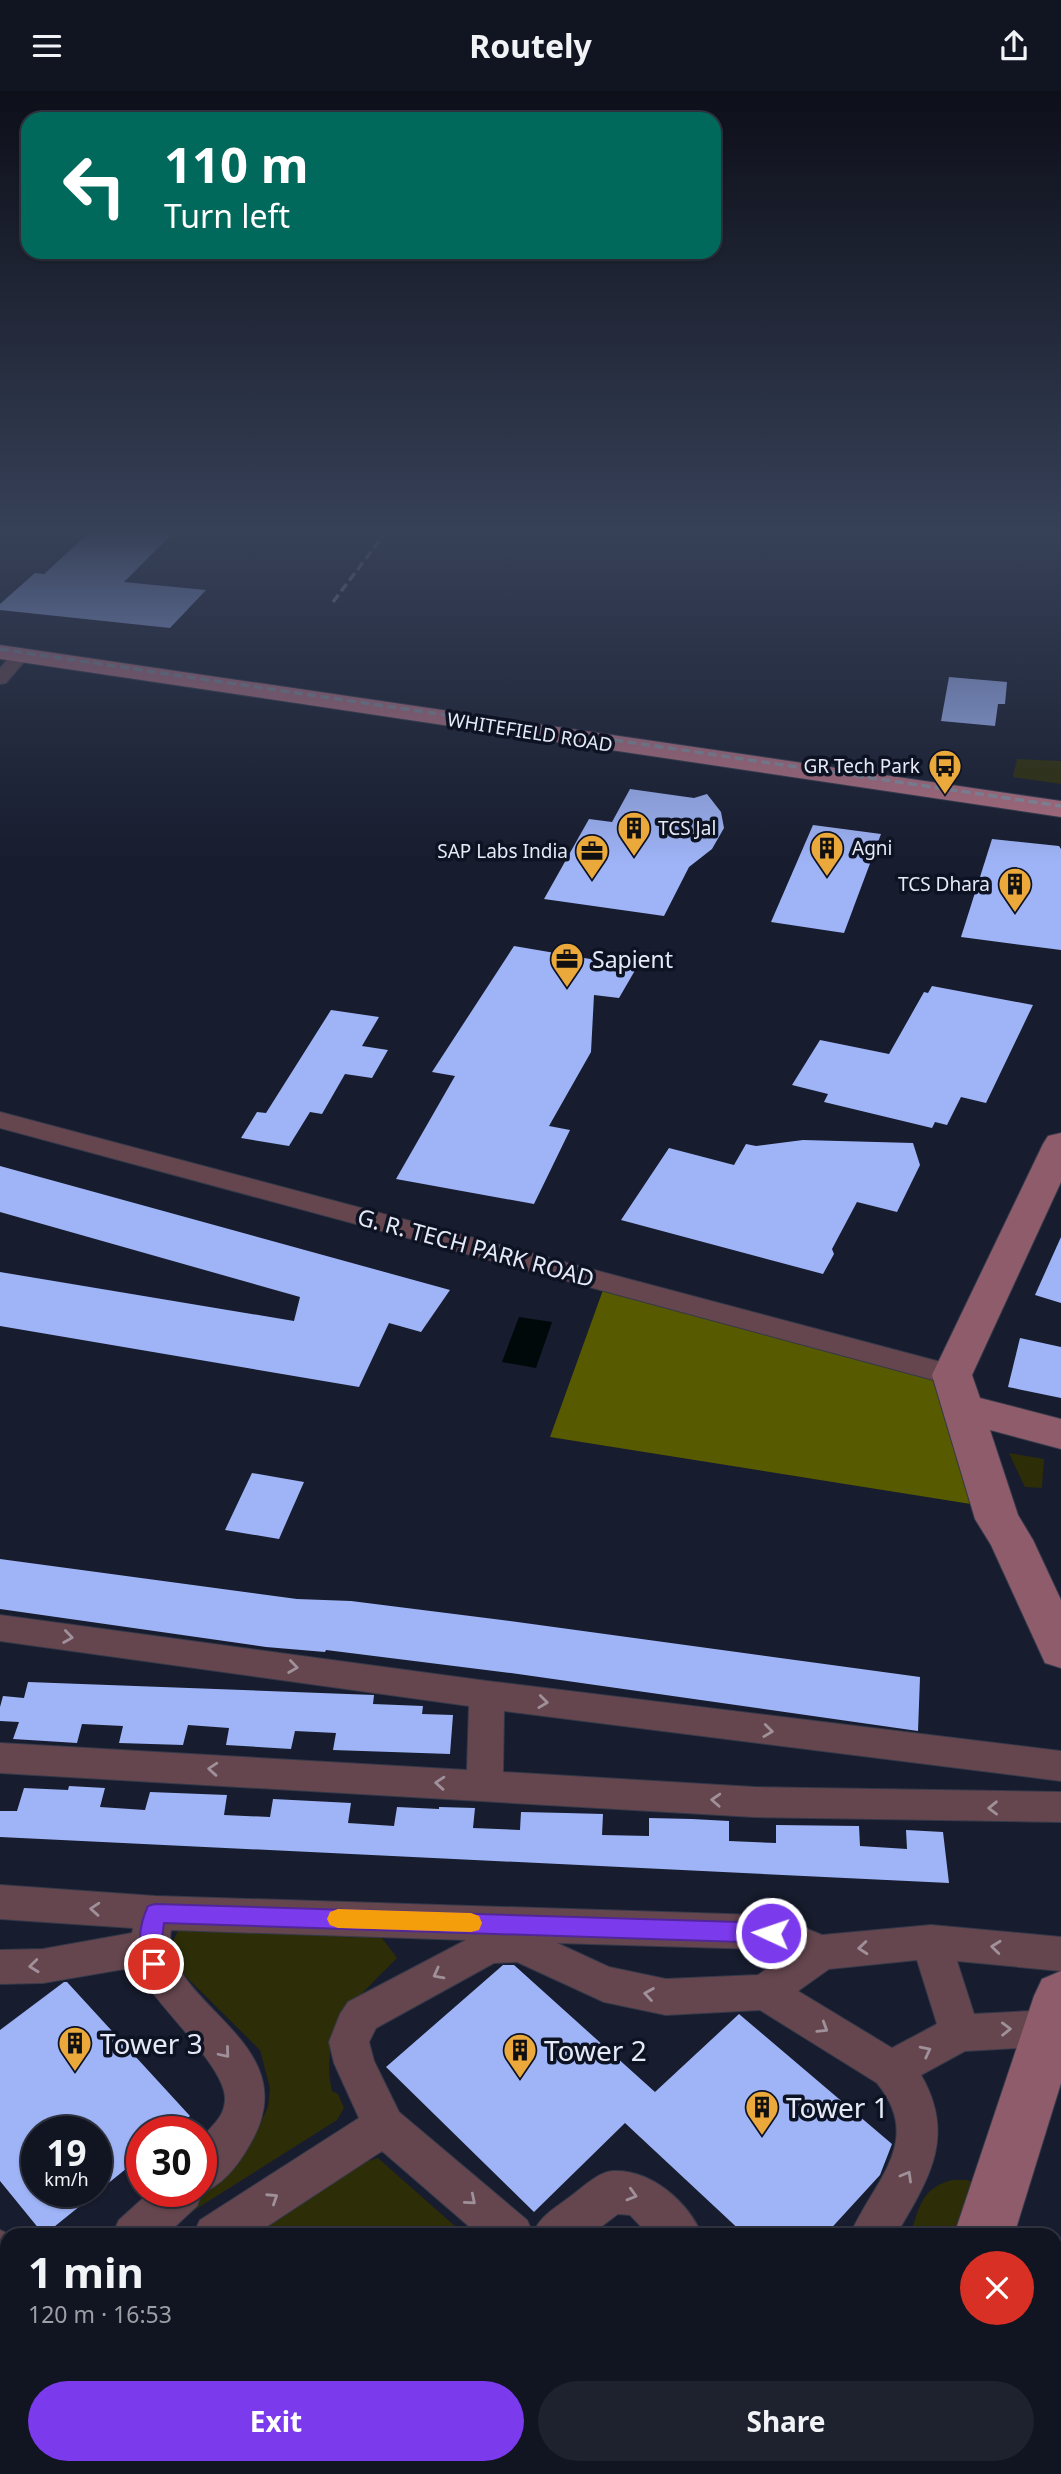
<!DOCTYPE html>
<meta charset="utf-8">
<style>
:root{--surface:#111522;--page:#1e222f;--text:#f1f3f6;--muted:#9c9fa5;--line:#303440;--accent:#7c3aed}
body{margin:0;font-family:"Noto Sans",sans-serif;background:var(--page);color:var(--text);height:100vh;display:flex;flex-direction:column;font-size:26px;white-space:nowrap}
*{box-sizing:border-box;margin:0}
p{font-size:23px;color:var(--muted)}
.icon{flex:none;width:38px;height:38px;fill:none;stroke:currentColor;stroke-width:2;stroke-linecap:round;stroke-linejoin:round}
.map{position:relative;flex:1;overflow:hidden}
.side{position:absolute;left:0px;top:2137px;width:1062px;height:247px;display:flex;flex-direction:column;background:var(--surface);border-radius:21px 21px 0 0;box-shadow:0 2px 5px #0004,0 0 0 2px var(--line)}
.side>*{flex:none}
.banner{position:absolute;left:21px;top:21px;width:700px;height:147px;border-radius:21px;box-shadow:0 2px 5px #0004,0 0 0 2px var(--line);background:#00695c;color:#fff;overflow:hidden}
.speed{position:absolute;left:21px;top:2025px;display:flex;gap:14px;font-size:35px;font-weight:700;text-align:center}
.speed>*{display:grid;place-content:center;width:91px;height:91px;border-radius:50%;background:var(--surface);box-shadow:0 2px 5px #0004,0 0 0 2px var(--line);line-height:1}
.speed small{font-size:18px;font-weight:400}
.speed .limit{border:10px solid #d22;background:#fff;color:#111}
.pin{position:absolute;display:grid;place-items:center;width:60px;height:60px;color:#fff;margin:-30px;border:4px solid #fff;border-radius:50%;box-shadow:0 2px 7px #0007}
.me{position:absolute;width:77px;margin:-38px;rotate:273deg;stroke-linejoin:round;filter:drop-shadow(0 0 5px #0008)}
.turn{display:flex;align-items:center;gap:24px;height:147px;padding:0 28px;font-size:32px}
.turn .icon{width:91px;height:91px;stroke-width:2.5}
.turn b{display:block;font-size:49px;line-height:60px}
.round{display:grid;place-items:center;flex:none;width:74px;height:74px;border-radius:37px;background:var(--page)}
.head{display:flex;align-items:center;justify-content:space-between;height:119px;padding:0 28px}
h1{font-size:42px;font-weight:700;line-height:52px}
.button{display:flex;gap:14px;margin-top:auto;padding:14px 28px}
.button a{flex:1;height:80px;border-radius:42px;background:var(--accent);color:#fff;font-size:28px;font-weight:700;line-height:80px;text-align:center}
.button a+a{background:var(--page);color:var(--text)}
header{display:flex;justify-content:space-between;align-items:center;height:91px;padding:0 28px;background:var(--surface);font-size:32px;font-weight:700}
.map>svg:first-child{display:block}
.green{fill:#2d2e08}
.forest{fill:#585a00}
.water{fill:#00090a}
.building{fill:#9fb4f7;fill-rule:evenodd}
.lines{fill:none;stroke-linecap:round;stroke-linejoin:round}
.street-casing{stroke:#34394a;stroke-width:2}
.secondary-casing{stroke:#34394a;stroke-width:2}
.primary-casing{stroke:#34394a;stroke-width:2}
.street{fill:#65464e;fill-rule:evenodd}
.secondary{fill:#8e5c6a;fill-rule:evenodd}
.primary{fill:#ad6d7f;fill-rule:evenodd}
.rail{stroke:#898d9d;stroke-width:3.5;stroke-dasharray:9 4.5;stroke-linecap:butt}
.oneway{stroke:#9f909a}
.route{fill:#7c3aed;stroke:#51269a;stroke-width:2}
.slow{fill:#f59e0b}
.labels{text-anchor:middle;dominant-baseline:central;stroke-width:7;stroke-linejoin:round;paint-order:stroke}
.far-street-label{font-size:19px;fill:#e6eaf7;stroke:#0e1324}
.far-poi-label{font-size:19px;fill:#e6eaf7;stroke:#0e1324;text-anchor:end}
.poi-label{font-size:23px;fill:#e6eaf7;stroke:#0e1324;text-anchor:start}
.street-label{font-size:23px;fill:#e6eaf7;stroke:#0e1324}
.near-poi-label{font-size:28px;fill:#e6eaf7;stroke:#0e1324;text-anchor:start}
</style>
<header><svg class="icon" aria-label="menu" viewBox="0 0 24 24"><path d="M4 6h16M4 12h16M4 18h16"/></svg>Routely<svg class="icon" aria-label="share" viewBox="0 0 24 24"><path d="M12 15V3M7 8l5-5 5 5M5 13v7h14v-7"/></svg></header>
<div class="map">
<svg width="1061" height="2383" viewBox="0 0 1061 2383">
<rect width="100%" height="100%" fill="#171c2e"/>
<g class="green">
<polygon points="1017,668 1061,670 1061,693 1013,686"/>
<polygon points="1009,1362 1044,1368 1042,1397 1025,1396"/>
<path d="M180,1836l199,7 18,24c-39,40 -79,71 -65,133l6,3 6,14 -7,12 -182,115 96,-92 17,-36 2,-19 -10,-38 -86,-85 -3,-20z"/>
<polygon points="378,2067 465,2144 241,2144 341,2078"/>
<path d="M952,2089h15l15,6 -20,49h-52c10,-28 10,-46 42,-55z"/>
<polygon points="7,2297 7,2376 176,2377 160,2383 0,2383 0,2302"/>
<polygon points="750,2377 870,2377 868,2383 774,2383"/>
</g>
<polygon class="forest" points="603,1199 938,1289 977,1414 550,1346"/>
<polygon class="water" points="519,1226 552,1231 536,1277 502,1271"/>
<g class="building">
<polygon points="90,441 174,441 124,491 206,499 170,537 0,519 0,513 35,482 44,483"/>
<polygon points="949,586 1007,591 1005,613 998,613 995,635 941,630"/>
<polygon points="630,698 694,707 707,703 721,721 724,737 712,758 689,776 664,825 544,808 589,728 612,731"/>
<polygon points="813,734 881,743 844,842 771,831"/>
<polygon points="992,748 1059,755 1061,758 1061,859 961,846"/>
<polygon points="514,855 637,876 619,907 594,904 591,961 549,1035 570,1039 534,1113 396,1088 455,985 432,981"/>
<polygon points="932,895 1033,914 986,1012 961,1006 947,1034 935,1031 932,1037 824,1011 828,1003 792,994 820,949 889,963 924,901 928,902"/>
<polygon points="331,919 379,926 362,955 388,959 372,987 345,983 322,1023 310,1021 289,1055 241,1047 257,1021 266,1022"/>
<polygon points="803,1049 913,1052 920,1074 897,1121 857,1111 832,1158 834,1163 823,1183 621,1129 669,1057 734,1074 746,1053 756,1055"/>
<polygon points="0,1075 450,1199 421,1241 389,1232 359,1296 0,1235 0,1181 294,1230 300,1206 0,1121"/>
<polygon points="1061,1146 1061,1212 1035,1204"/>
<polygon points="1020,1247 1061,1256 1061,1307 1008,1296"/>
<polygon points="252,1382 304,1391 279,1448 225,1439"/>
<polygon points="0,1468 297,1508 351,1510 510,1530 920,1586 918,1640 511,1582 326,1559 325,1561 266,1556 0,1518"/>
<polygon points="28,1591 374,1604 373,1613 423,1615 422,1623 453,1624 450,1663 333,1659 336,1642 295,1640 291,1658 226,1654 229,1637 188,1634 183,1654 119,1652 123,1635 82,1633 77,1652 13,1648 19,1631 0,1630 0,1616 3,1605 24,1607"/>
<polygon points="69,1695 105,1697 100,1716 145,1719 150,1701 227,1704 224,1724 270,1726 273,1708 351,1712 348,1732 394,1735 397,1716 439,1718 439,1716 475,1717 473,1737 520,1739 521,1721 566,1722 603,1723 602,1744 649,1745 649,1727 692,1728 729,1730 729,1750 776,1752 776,1734 859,1735 860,1755 907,1758 906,1739 943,1741 949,1792 0,1746 0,1720 17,1720 24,1697 68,1699"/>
<polygon points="503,1874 514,1874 655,2001 739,1923 892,2053 880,2084 825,2144 745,2144 625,2032 534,2121 386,1976"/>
<path d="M64,1891h3l123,134 -19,15h-29v25l-98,79 -44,-54v-151zM37,2040h59v60h-59z"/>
</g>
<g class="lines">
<defs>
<g id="street">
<polygon points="21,559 30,564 6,592 0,593 0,577 15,560"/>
<polygon points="0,1021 952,1274 962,1277 967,1284 962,1291 952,1294 0,1037"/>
<polygon points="0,1524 487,1590 1061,1660 1061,1690 504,1620 503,1681 754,1696 1061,1701 1061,1731 754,1726 0,1682 0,1652 467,1679 469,1615 0,1550"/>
<path d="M0,1794l155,11 603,19 25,4 39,16 109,-10 130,12v34l-104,-10 17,53 77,-4 10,3v30l-10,3 -86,5 -44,24c36,62 7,105 -25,160h-46c23,-54 75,-93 27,-152l-117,-73 -94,5 -62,-13 -87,-40 -23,1 -118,65 -7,14 5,19 25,51 128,108 6,13c7,-16 19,-23 34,-34 13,-9 30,-27 46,-28 38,-2 75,31 89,64h-53l-19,-20 -12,-1 -28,21h-111l-97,-84 -128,84h-61l7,-15 159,-102 -25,-55 -5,-21 11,-28 8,-12 118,-62 -295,-10c-12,74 140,111 79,214 -11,20 -26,40 -48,49l-5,13 -31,29h-54l7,-15 32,-29h50c0,-13 -4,-37 0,-49 6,-15 23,-21 24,-42 2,-34 -72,-96 -89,-133l-93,16 -43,1v-34l43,-1 89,-16 1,-5 -133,-9zM557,1852l201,6 28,6 -28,20 -92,4 -57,-12zM917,1869l20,64 -45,24 -94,-57 31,-22z"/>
<polygon points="0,2139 11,2144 7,2144 7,2191 0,2188"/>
<polygon points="7,2254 7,2302 0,2305 0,2257"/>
</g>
<g id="secondary">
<polygon points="1061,1042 1061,1091 972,1284 980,1307 1061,1328 1061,1358 990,1339 1018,1424 1033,1449 1061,1509 1061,1577 1045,1572 991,1454 975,1428 932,1284 1043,1053 1048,1045"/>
<polygon points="1061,1880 1061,1992 1014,2144 954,2144 1034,1905 1042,1888"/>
<polygon points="854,2376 919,2376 916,2383 852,2383"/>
</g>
<polygon id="primary" points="0,554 1061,710 1061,726 0,568"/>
</defs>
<use href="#street" class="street-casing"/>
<use href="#secondary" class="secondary-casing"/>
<use href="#primary" class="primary-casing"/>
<use href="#street" class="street"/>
<use href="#secondary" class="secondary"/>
<use href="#primary" class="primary"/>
<g class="rail">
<polyline points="333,511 386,441"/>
<polyline points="0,558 1061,715"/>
</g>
</g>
<defs><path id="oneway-chevron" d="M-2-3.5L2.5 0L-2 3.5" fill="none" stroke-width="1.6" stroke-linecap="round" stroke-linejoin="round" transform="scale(1.75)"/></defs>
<g class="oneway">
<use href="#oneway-chevron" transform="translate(68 1546) rotate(8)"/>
<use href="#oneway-chevron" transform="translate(293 1576) rotate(8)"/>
<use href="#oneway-chevron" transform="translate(543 1611) rotate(7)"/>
<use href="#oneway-chevron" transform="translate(768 1640) rotate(7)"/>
<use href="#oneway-chevron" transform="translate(213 1678) rotate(-176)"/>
<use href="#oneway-chevron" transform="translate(440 1692) rotate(-176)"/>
<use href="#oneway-chevron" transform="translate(716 1709) rotate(-177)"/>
<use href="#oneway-chevron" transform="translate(993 1717) rotate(179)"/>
<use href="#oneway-chevron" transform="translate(95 1818) rotate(-176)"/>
<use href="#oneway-chevron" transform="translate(996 1856) rotate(-174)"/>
<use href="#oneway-chevron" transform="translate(863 1857) rotate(175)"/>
<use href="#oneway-chevron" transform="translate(34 1875) rotate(174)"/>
<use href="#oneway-chevron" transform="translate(438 1883) rotate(152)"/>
<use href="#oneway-chevron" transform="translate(649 1903) rotate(-171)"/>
<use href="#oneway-chevron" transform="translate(823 1937) rotate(32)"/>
<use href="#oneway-chevron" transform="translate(1006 1938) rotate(-1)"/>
<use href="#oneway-chevron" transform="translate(926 1960) rotate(-27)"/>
<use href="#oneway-chevron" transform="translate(225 1962) rotate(50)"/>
<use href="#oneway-chevron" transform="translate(907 2085) rotate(-60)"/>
<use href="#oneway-chevron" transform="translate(632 2104) rotate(16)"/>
<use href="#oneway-chevron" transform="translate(273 2107) rotate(-33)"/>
<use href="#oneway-chevron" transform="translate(471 2109) rotate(40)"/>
</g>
<linearGradient id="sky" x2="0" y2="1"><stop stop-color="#0d0f19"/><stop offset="0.57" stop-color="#364057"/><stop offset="1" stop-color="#364057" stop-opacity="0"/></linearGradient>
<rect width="1061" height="774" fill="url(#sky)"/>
<path class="route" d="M155,1813l616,19 7,3 3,7 -3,7 -7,3 -607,-20 -3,24 4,17 -3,7 -8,3 -8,-3c-9,-20 -8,-44 2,-65z"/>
<polygon class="slow" points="338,1818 471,1822 479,1825 482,1832 479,1839 471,1841 338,1837 330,1834 327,1828 330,1821"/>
<defs>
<symbol id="bus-pin" viewBox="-11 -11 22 30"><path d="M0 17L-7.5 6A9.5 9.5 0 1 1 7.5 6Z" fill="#eca93b" stroke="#0e1324"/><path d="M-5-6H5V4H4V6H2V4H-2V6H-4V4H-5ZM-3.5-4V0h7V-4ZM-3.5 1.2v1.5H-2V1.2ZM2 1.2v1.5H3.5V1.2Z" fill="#111"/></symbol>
<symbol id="building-pin" viewBox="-11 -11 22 30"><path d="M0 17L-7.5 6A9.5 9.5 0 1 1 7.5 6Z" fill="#eca93b" stroke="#0e1324"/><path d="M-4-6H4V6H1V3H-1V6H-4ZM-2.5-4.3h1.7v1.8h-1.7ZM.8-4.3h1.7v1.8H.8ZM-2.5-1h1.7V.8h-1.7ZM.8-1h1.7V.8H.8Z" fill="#111"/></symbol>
<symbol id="office-pin" viewBox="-11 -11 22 30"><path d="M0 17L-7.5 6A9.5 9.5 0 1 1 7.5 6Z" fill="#eca93b" stroke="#0e1324"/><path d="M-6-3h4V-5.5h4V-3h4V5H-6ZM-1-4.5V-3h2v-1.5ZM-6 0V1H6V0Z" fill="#111"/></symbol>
</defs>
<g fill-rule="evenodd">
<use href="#bus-pin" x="926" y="656" width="38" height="52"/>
<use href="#building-pin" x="615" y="718" width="38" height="52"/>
<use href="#building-pin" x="808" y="738" width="38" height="52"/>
<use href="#office-pin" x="573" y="741" width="38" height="52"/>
<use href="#building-pin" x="996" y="774" width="38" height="52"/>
<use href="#office-pin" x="548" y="849" width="38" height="52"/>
<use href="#building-pin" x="56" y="1933" width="38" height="52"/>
<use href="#building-pin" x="501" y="1940" width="38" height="52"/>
<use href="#building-pin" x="743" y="1997" width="38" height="52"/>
</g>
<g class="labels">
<g class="far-street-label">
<text transform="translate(530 641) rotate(9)">WHITEFIELD ROAD</text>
</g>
<g class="far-poi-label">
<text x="920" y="675">GR Tech Park</text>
<text x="658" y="737" text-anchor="start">TCS Jal</text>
<text x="852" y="757" text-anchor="start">Agni</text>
<text x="568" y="760">SAP Labs India</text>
<text x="990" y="793">TCS Dhara</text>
</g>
<g class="poi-label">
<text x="592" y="868">Sapient</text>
</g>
<g class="street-label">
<text transform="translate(476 1156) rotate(15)">G. R. TECH PARK ROAD</text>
</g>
<g class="near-poi-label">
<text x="100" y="1952">Tower 3</text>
<text x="544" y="1959">Tower 2</text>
<text x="786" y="2016">Tower 1</text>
</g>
</g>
</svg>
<div class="speed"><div>19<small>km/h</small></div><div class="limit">30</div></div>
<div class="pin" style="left:154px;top:1873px;background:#d93025"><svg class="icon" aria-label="arrive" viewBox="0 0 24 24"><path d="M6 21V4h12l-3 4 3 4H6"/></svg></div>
<svg class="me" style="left:771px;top:1842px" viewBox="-20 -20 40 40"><circle r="17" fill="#7c3aed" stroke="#fff" stroke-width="3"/><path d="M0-11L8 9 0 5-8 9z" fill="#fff"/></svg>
<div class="banner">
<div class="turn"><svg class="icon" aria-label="left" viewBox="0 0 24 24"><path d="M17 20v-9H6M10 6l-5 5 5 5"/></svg><div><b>110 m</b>Turn left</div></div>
</div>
<section class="side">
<div class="head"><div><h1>1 min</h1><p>120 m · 16:53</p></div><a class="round" style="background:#d93025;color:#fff"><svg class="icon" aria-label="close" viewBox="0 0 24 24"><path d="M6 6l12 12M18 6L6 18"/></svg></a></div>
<div class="button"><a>Exit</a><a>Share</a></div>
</section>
</div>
